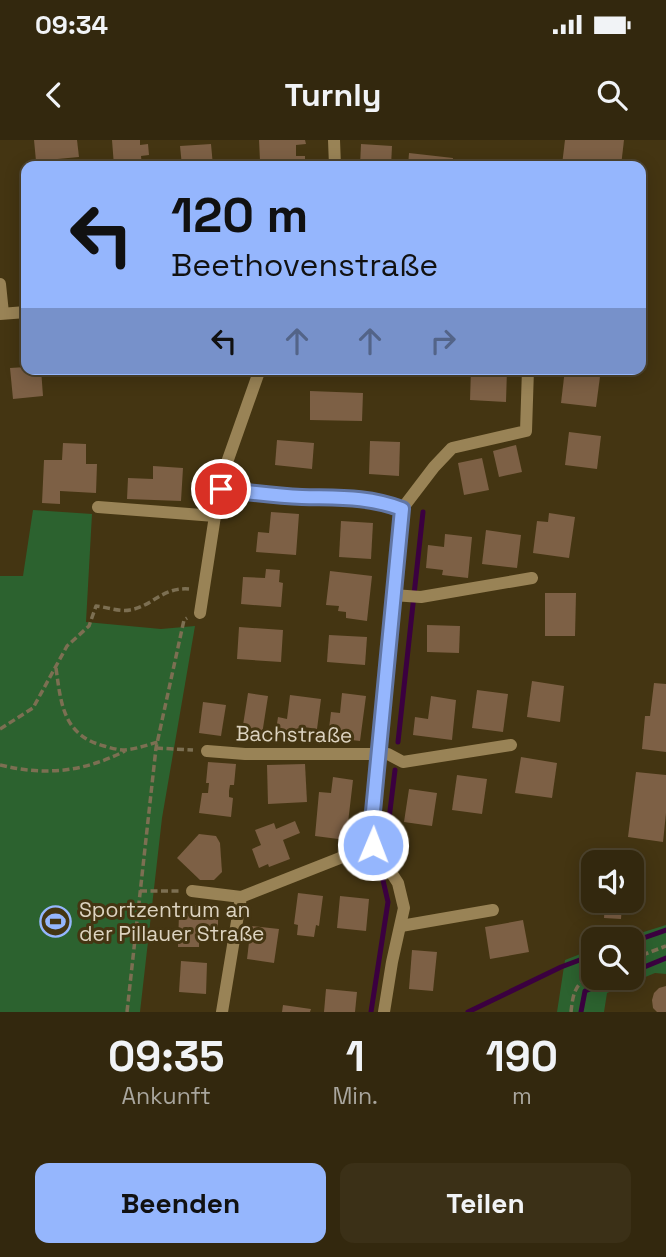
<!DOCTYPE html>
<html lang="de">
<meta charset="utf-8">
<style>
:root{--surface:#33280e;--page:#3b3017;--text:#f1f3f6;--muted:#a9a69e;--line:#4e442e;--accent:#95b6fd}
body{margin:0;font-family:"Space Grotesk",sans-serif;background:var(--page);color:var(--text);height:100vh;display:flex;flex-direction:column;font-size:26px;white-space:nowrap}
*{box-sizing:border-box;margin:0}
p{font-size:23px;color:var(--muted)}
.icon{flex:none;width:38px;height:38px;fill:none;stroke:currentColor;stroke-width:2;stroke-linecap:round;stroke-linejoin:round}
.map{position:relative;height:872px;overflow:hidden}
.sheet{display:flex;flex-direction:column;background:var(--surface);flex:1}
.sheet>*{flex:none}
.banner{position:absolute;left:21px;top:21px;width:625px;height:214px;border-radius:14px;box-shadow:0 4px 18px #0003,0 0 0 2px var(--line);background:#95b6fd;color:#111;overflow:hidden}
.fabs{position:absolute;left:581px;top:710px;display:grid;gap:14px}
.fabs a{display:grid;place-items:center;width:63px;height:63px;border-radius:14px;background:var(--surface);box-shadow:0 4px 18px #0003,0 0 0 2px var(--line);font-size:35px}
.pin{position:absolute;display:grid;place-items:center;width:60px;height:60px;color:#fff;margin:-30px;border:4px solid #fff;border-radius:50%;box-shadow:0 2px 7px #0007}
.me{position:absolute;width:77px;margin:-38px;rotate:1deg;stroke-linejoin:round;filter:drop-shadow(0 0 5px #0008)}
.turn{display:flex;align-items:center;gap:24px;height:147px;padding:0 35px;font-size:32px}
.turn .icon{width:91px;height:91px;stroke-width:2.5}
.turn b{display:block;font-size:49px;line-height:60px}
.lanes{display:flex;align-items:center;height:66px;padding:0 35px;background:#0003;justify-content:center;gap:35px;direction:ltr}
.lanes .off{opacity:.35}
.eta{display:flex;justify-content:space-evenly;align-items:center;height:119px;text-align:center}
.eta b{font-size:42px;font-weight:800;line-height:49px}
.primary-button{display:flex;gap:14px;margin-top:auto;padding:14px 35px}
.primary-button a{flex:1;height:80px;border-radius:14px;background:var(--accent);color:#111;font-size:28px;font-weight:800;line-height:80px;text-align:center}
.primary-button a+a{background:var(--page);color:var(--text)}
.status{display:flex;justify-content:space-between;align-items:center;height:49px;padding:0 35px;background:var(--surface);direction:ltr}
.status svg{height:19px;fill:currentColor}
header{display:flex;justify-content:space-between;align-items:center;height:91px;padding:0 35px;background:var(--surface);font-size:32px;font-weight:800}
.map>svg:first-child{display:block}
.green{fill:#2c622f}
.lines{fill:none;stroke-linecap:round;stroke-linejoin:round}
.stream{stroke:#3b0040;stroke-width:5}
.building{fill:#7d6045}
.path{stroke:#7c6f52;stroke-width:3.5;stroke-dasharray:7 3.5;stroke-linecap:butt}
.minor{stroke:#998356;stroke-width:12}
.route-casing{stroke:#6176a4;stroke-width:18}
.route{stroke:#95b6fd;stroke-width:12}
.labels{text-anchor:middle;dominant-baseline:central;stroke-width:6;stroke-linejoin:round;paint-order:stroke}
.street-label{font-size:21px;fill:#dcd3c0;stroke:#443512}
.poi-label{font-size:21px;fill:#dcd3c0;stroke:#443512;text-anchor:start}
</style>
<div class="status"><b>09:34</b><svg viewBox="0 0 49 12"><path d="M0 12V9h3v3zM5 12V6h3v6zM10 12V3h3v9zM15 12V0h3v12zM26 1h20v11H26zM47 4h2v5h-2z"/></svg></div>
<header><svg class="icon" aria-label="back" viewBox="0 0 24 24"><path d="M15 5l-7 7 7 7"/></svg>Turnly<svg class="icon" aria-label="search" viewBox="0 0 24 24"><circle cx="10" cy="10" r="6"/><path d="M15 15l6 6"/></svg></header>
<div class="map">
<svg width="666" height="872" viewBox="0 0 666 872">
<rect width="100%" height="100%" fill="#443512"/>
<g class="green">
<polygon points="33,370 92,374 86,482 161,489 195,486 162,678 140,872 0,872 0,436 23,436"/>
<polygon points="666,785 666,834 655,833 607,853 604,872 557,872 565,820 593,809 593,838 632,838 632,800 618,800"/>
</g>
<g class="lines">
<g class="stream">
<polyline points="398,602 423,372"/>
<polyline points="632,802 666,790"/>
<polyline points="632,832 666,818"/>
<polyline points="371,872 388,762 382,736 395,630"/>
<polyline points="468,872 561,827 593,815"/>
<polyline points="581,872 585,851 617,838"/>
</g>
</g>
<g class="building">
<polygon points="34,0 77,0 79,17 36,21"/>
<polygon points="112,0 140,0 140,5 148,4 149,15 141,16 142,26 114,26"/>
<polygon points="259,0 305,0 306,4 296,5 296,16 305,16 305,26 269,26 268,20 260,21"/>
<polygon points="565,0 624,0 621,26 562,25"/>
<polygon points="211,4 213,26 182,26 180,6"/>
<polygon points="361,4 392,6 391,26 360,26"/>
<polygon points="409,13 453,18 452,26 408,26"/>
<polygon points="26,227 26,229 41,229 43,256 13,259 10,228"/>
<polygon points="471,229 507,229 506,262 470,260"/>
<polygon points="565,229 601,229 596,267 561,263"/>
<polygon points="310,251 363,253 362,281 310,280"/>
<polygon points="569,292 601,296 597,329 565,325"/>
<polygon points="277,300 314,303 312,329 275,325"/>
<polygon points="370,301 400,302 399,336 369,334"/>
<polygon points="63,303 86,304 86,324 97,324 96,353 60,351 60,364 42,363 44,320 62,320"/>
<polygon points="516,305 522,332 499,337 493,311"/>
<polygon points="482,318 489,350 464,355 458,323"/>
<polygon points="153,326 183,328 181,361 127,359 128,338 153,339"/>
<polygon points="271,372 299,374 296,415 256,412 258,392 269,393"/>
<polygon points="549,373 575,377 569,418 533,413 537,381 548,382"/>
<polygon points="341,381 373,383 371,419 339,417"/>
<polygon points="486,390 521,395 517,428 482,424"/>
<polygon points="445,394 472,397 468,438 442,435 443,430 426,428 428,405 444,407"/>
<polygon points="266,429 280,430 279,442 283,443 281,467 241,464 243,437 265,438"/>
<polygon points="330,431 372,436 367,481 346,478 346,472 338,471 339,466 326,465"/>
<polygon points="545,453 576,453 575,496 545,496"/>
<polygon points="427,485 460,486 459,513 427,512"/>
<polygon points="239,487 283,490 281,522 237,519"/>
<polygon points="329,495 367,497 365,525 327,522"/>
<polygon points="532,541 564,546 560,582 527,577"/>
<polygon points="654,543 666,544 666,612 642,609 645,576 650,576"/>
<polygon points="477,550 508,554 503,592 472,588"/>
<polygon points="248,553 268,556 261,601 241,598"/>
<polygon points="342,553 366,556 360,601 328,597 331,572 340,573"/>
<polygon points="290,555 321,559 317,589 304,587 302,601 275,597 278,577 287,579"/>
<polygon points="431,556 456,560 452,600 413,595 415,577 428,579"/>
<polygon points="203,562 226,565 221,596 199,593"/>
<polygon points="521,617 557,623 552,658 515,653"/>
<polygon points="208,622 236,624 234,645 230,645 229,651 229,657 233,658 231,677 199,673 202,653 208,653 209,643 206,643"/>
<polygon points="305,624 307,662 268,664 267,625"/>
<polygon points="636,632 666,635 666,673 663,702 628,697"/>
<polygon points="457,635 487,639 482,674 452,670"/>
<polygon points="333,637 353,640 346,700 315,696 319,652 331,653"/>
<polygon points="409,649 437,653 432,686 404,682"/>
<polygon points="295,681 300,693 283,700 290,719 269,727 268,724 259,728 252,709 261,705 255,690 274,683 276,689"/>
<polygon points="199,694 216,696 220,703 222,732 214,740 200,740 177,718"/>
<polygon points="632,737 639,738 637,767 622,766 621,779 604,778 605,761 632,761"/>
<polygon points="298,753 323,756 319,786 316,785 314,797 297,795 298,785 294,784"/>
<polygon points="340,756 369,759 366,791 337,788"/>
<polygon points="193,765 215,765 215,777 218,777 218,796 199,796 199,807 178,807 179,773 193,773"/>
<polygon points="523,780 529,812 490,819 485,787"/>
<polygon points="251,786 279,789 274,823 247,819"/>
<polygon points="412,810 437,812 433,851 409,849"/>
<polygon points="181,821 207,823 206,854 179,852"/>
<polygon points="666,846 666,872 657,872 653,868 652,860 654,853 659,848"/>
<polygon points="326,849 357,852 355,872 324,872"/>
<polygon points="283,865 311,869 310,872 282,872"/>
</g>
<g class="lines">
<g class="path">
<path d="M56,528c5,36 7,67 48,78 7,2 14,4 21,4 11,-1 22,-5 33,-8"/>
<path d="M0,589l33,-21 34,-62 22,-20 7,-20c10,1 24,6 34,4 23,-4 32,-23 59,-21"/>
<polyline points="156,608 193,610"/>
<path d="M0,625c46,11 83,7 125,-14"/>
<polyline points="140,751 180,751"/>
<polyline points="632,819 666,806"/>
<polyline points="127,872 156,608 184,480 187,478"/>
<path d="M571,872c2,-19 4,-29 22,-37"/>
</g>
<g class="minor">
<polyline points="334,0 335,26"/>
<polyline points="0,144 3,173"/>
<polyline points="0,174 26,172"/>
<path d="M221,349c27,3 53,7 80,8 38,1 66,-1 101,12l-30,313 1,23 25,38 6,25 -12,54 -8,50"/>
<polyline points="98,367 215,376"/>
<polyline points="402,369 434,327 452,308 526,291 528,229"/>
<polyline points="393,455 421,457 532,438"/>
<polyline points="200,473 215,376 225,328 260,229"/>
<polyline points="207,611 245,614 388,614 403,622 511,605"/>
<polyline points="192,751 241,757"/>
<polyline points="401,786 493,770"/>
<polyline points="222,872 241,757 373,705"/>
</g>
</g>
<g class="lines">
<defs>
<path id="route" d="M221,349c27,3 53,7 81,8 37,1 65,-1 100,12l-30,313 1,23"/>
</defs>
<use href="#route" class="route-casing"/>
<use href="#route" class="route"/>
</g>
<defs>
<symbol id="stadium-ring" viewBox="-11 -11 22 22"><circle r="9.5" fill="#443512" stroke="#95b6fd" stroke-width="1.5"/><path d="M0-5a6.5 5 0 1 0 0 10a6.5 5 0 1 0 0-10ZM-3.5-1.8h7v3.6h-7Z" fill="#95b6fd"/></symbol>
</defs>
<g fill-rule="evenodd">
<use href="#stadium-ring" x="38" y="764" width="35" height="35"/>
</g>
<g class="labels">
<g class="street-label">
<text transform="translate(294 594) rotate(1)">Bachstraße</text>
</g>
<g class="poi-label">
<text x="79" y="769">Sportzentrum an<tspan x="79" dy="24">der Pillauer Straße</tspan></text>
</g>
</g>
</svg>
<div class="fabs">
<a><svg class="icon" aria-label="sound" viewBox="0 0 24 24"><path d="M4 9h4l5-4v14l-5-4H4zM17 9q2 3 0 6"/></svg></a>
<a><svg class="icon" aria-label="search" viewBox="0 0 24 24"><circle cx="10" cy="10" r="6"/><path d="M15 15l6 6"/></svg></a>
</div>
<div class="pin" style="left:221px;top:349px;background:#d93025"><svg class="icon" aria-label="arrive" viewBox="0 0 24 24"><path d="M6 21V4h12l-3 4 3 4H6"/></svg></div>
<svg class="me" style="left:373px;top:705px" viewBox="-20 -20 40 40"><circle r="17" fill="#95b6fd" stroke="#fff" stroke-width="3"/><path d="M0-11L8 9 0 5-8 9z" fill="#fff"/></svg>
<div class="banner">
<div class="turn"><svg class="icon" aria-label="left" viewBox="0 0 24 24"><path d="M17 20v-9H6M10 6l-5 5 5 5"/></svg><div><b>120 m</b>Beethovenstraße</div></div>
<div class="lanes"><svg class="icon" aria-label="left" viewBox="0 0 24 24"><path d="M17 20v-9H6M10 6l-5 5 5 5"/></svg><svg class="icon off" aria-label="ahead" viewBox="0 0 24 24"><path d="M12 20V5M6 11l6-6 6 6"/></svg><svg class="icon off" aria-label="ahead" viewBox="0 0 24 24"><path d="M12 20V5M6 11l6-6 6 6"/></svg><svg class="icon off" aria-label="right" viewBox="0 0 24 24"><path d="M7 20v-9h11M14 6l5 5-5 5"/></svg></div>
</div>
</div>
<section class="sheet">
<div class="eta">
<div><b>09:35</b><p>Ankunft</p></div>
<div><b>1</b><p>Min.</p></div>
<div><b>190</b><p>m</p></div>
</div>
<div class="primary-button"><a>Beenden</a><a>Teilen</a></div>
</section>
